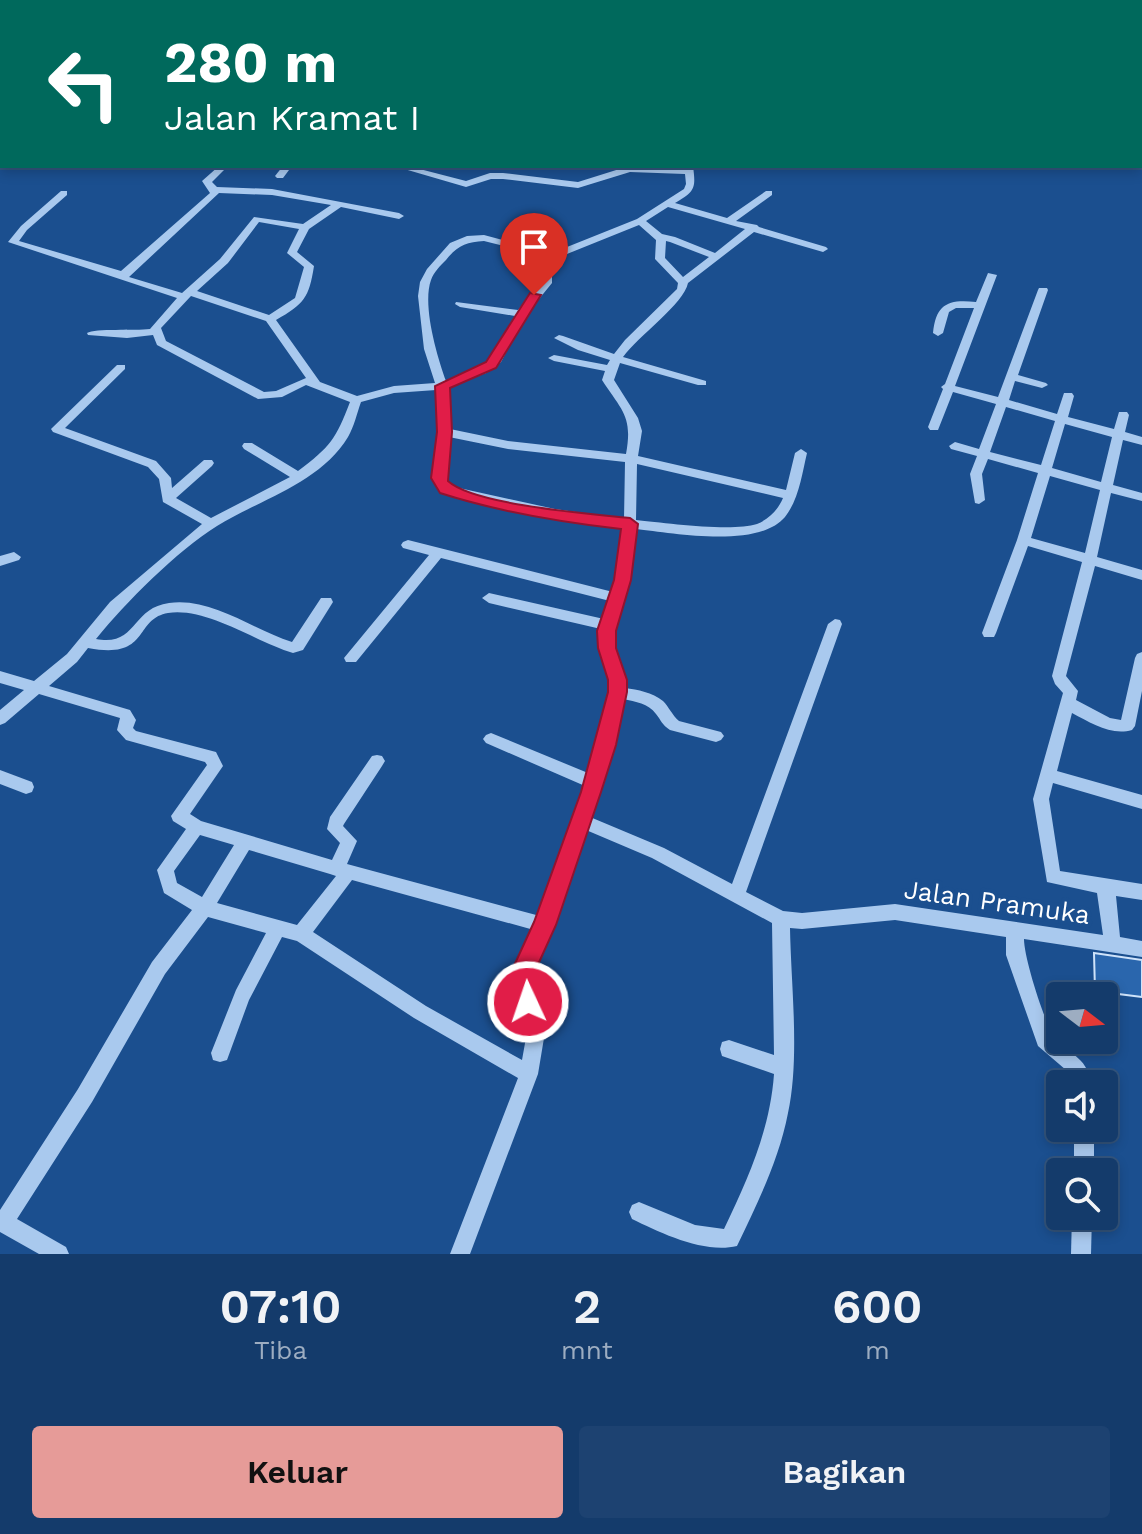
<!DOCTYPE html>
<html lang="id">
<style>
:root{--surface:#143b6b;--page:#1d4271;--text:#f1f3f6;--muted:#9dadc1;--line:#33557e;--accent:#e69b98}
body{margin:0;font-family:"Work Sans",sans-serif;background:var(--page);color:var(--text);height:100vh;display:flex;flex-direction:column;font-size:30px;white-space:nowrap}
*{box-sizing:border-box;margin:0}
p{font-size:26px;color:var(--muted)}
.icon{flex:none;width:44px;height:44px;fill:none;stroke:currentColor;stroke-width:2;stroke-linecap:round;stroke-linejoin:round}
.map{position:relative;height:1254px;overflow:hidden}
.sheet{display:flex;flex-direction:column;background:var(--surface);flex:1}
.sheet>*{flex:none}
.hud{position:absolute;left:0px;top:0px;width:1142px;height:168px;box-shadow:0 4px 12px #0003,0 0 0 2px var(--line);background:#00695c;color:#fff;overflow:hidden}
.needle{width:52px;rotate:106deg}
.fabs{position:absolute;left:1046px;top:982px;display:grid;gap:16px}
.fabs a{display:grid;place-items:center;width:72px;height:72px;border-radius:8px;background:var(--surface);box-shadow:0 4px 12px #0003,0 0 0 2px var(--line);font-size:40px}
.pin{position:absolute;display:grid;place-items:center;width:68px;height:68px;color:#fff;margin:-82px -34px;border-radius:50% 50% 50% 0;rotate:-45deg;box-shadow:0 0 8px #0007}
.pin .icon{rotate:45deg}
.me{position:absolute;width:88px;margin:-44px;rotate:357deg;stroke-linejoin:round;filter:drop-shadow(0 0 6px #0008)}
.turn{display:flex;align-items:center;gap:28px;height:168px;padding:0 32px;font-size:36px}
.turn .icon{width:104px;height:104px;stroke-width:2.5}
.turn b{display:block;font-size:56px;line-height:68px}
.eta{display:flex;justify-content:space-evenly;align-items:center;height:136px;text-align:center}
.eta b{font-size:48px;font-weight:600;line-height:56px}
.primary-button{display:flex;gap:16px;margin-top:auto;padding:16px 32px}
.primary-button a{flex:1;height:92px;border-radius:8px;background:var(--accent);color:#111;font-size:32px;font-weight:600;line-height:92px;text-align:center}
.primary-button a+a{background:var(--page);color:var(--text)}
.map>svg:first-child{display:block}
.building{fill:#2a66ad;stroke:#cfe3fa;stroke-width:2}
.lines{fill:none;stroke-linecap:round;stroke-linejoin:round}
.minor{fill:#a9c9ee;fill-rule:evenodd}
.route{fill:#e11d48;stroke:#92132f;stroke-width:2}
.labels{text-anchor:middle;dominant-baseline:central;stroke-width:8;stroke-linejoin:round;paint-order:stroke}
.near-street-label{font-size:26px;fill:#fff;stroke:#1b4f8f}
</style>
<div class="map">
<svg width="1142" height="1254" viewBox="0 0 1142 1254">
<rect width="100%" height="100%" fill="#1b4f8f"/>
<polygon class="building" points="1094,953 1142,960 1142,997 1095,991"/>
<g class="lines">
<g class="minor">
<polygon points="71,0 80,0 69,2"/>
<polygon points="105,0 114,0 116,2 107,2"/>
<polygon points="463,0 471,0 461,2"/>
<path d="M219,166h9l-16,16 5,5 55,2 127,24 5,3 -5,3 -58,-12 -32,22 -12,23 17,14c-5,32 -10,38 -38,54l44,62 37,14 37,-10 41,-3 -11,-34 -6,-53 2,-14 7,-13 23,-26 17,-7 17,-1 68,18 85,-34 47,-30 2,-5 -1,-10 -55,-2 -52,16 -75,-9h-12l-25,8 -72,-21h14l58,15 24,-8h13l75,9 51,-16 56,3v-3h8c3,23 2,25 -18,37l52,15 39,-27h6v4l-36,26 21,4 2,2 67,20 2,2 -5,3 -69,-20 -66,51c-4,21 -50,53 -65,74l83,24v4h-8l-78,-22 -6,17 24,38 4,13 -4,25 148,34 9,-37 6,-4 6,4c-5,21 -8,46 -22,64 -27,32 -112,16 -149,12l-6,51 -16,51v17l11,32v8c13,2 27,4 38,13 6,6 9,14 16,20l42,11 3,4 -3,4 -5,2 -46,-12c-8,-5 -9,-10 -14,-16 -8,-11 -20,-12 -33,-15l-21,84 -12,34 74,31 68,36 96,-260 7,-5 5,1 2,4 -96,268 37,19 19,2 93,-9 208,31 -6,-42 -50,-11 -14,-83 30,-106 -8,-9 -3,-8 30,-114 -54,-16 -32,87 -2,4h-10l-2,-4 35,-93 21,-67 -50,-14 -6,15 3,26 -6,4 -4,-1 -5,-29 7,-18 -26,-7 -2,-3 6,-4 24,7 17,-45 -43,-12 -15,38h-8l-2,-3 15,-38 -2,-2 4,-3 29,-76h-18l-7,4 -6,21 -5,3 -5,-3c3,-29 15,-34 43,-31l12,-29 9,2 -42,111 43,11 40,-107 1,-2h8l1,2 -30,85 28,8 2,2 -6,3 -27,-7 -6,19 48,14 7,-21h8l2,3 -6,21 46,12 5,-17h8l2,3 -4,17 17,5v8l-19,-5 -10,45 29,8v8l-31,-8 -14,64 45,13v10l-47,-14 -29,110 12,15 -2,9 34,18 11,2 14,-62 2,-4 5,-2v39l-7,35 -3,4c-21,6 -41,-7 -60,-17l-15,58 85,24v14l-89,-26 -4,16 11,72 82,13v16l-26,-4 4,41 22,4v16l-118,-18c0,19 20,82 30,97 15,21 31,17 38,48h-18l-8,-14 -28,-24 -32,-91v-18l-111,-17 -93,9 -12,-1c1,57 10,130 -2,185 -9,47 -31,91 -51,133 -33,8 -76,-13 -105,-27l-3,-7 3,-7 7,-3 56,23 29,4c24,-50 46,-99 50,-155l-52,-18 -2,-7 2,-7 7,-2 45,15 -2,-132 -120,-65 -66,-28 -32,95 -21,44v14l12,49 -7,42 -68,180h-20l68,-176 -104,-60 -117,-77 -15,-4 -33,63 -22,60 -7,2 -7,-2 -2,-7 25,-63 30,-57 -58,-16 -43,57 -73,128 -75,117 49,28 3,7h-30l-39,-22v-22l78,-121 74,-127 40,-52 -28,-17 -7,-23 29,-41 -13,-8 -2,-5 36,-51 -2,-3 -79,-22 -9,-10 3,-12 -81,-24 -34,29 -5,2v-15l24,-20 -24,-7v-12l34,10 33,-27 43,-52 92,-78 -39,-22 -4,-23 -11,-12 -95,-35 -2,-3 66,-64h8v4l-60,59 91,33 15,17 1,10 32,-28h8l2,3 -2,3 -36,32 35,20 79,-41 -46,-28 -2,-3 2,-3h8l46,28c32,-24 38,-32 52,-69l-44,-17 -24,12 -24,2 -101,-54 -4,-10 -26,3 -39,-3 -1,-2c8,-5 48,-2 63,-4l27,-31 -169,-56 13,-16 40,-35h6v4l-40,35 -8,11 102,30 89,-78 -8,-12zM219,193l53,2 59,10 -28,19 -49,-7 -34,42 -38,34 -53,-16zM668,207l77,22 -30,24 -40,-16 -13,-3 -16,-13zM259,222l40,7 -12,24 17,14 -9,31 -26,17 -72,-24 31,-28zM639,225l17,15 -1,19 23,24 -1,6 -52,51 -11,14 -51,-18 -4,-1 -5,3 24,12 32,10 -3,5 -53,-10 -6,3 6,3 51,10 -3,9c20,31 31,36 24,74l-118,-13 -58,-12 -2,-41 38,-15 15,-11 25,-47 26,-32v-17l5,-8zM484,241l63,16 -5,9v17l-24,27 -62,-8 -1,2 5,3 55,9 -23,42 -14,11 -32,12c-9,-25 -24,-76 -15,-101 3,-8 9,-14 15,-20 11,-14 20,-18 38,-19zM666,241l4,1 39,15 -26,20 -18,-19zM191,296l75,25 40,57 -30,13 -12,1 -98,-51 -5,-13zM436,390l2,42 -5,46 8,14 77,19 105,17 -7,52 -3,12 -205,-52 -5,2 -2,3 2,3 26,7 -85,103 2,4h10l85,-104 169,43 -6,18 -115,-26 -7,5 7,5 112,26c-3,22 10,41 10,63l-23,81 -97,-40 -5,2 -3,4 3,4 99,43 -45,130 -193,-52 10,-23 -14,-15 1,-2 38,-58 3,-5 -3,-5 -5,-1 -5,1 -42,61 -3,12 13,14 -8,17 -131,-39 -11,-7 33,-48 -7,-14 -80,-21 -3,-3 3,-8 -6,-10 -81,-24 28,-24 11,-14c63,12 45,-29 80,-35 39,-6 88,29 125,40l10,-3 30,-48 -2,-4h-10l-29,44c-39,-12 -80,-45 -123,-39 -38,5 -32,44 -73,36 30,-37 81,-88 121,-113 44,-27 103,-43 131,-89 6,-10 9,-24 13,-35l33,-9zM1006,407l49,14 -14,44 -51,-13zM1065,424l47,13 -11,45 -49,-14zM449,437l59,12 117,13 -1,57 -69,-10 -105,-23 -5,-8zM637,464l146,34c-5,12 -14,21 -26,26 -25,8 -92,-1 -121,-4zM1050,476l50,14 -15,63 -54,-15zM200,835l34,10 -32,52 -25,-14 -3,-12zM249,850l81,24 6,2 -39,49 -80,-22zM352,880l182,50 -19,38v15l12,49 -5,28 -96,-54 -113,-74z"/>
<polygon points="283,166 292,166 283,178 277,178 275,176"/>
<polygon points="14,552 21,557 19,560 0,566 0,556"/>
<polygon points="0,770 32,782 34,787 32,792 26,794 0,784"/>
<rect x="1074" y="1128" width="20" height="44"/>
<polygon points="1072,1216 1092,1216 1091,1254 1071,1254"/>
</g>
</g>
<path class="route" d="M530,293l11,2 -45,73 -46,20 2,44 -4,49c26,24 143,33 182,37l8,6 -7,56 -15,51v17l11,32v12l-11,53 -15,47 -45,133 -20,44 4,33 -3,8 -9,3 -8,-3 -7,-42 21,-46 47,-130 27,-100v-12l-10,-32 -1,-17 17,-51 7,-51c-62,-7 -122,-17 -181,-36l-9,-15 6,-46 -2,-46 51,-24z"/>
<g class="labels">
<g class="near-street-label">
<text transform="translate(997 902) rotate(8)">Jalan Pramuka</text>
</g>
</g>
</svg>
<div class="fabs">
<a><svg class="needle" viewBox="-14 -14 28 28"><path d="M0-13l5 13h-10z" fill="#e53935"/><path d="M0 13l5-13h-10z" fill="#9dadc1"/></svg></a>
<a><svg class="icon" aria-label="sound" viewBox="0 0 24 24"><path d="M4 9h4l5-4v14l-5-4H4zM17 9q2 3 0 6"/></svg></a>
<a><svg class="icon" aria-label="search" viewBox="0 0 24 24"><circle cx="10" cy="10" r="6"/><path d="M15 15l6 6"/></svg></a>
</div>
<div class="pin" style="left:534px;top:295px;background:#d93025"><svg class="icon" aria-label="arrive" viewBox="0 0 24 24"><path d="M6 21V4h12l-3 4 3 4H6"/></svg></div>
<svg class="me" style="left:528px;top:1002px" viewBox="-20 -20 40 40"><circle r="17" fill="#e11d48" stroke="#fff" stroke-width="3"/><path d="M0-11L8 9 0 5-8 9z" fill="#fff"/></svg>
<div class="hud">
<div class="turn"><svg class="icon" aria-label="left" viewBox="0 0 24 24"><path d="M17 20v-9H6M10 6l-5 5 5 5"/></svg><div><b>280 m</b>Jalan Kramat I</div></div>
</div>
</div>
<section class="sheet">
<div class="eta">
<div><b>07:10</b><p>Tiba</p></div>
<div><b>2</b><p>mnt</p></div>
<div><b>600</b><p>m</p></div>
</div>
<div class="primary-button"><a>Keluar</a><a>Bagikan</a></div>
</section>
